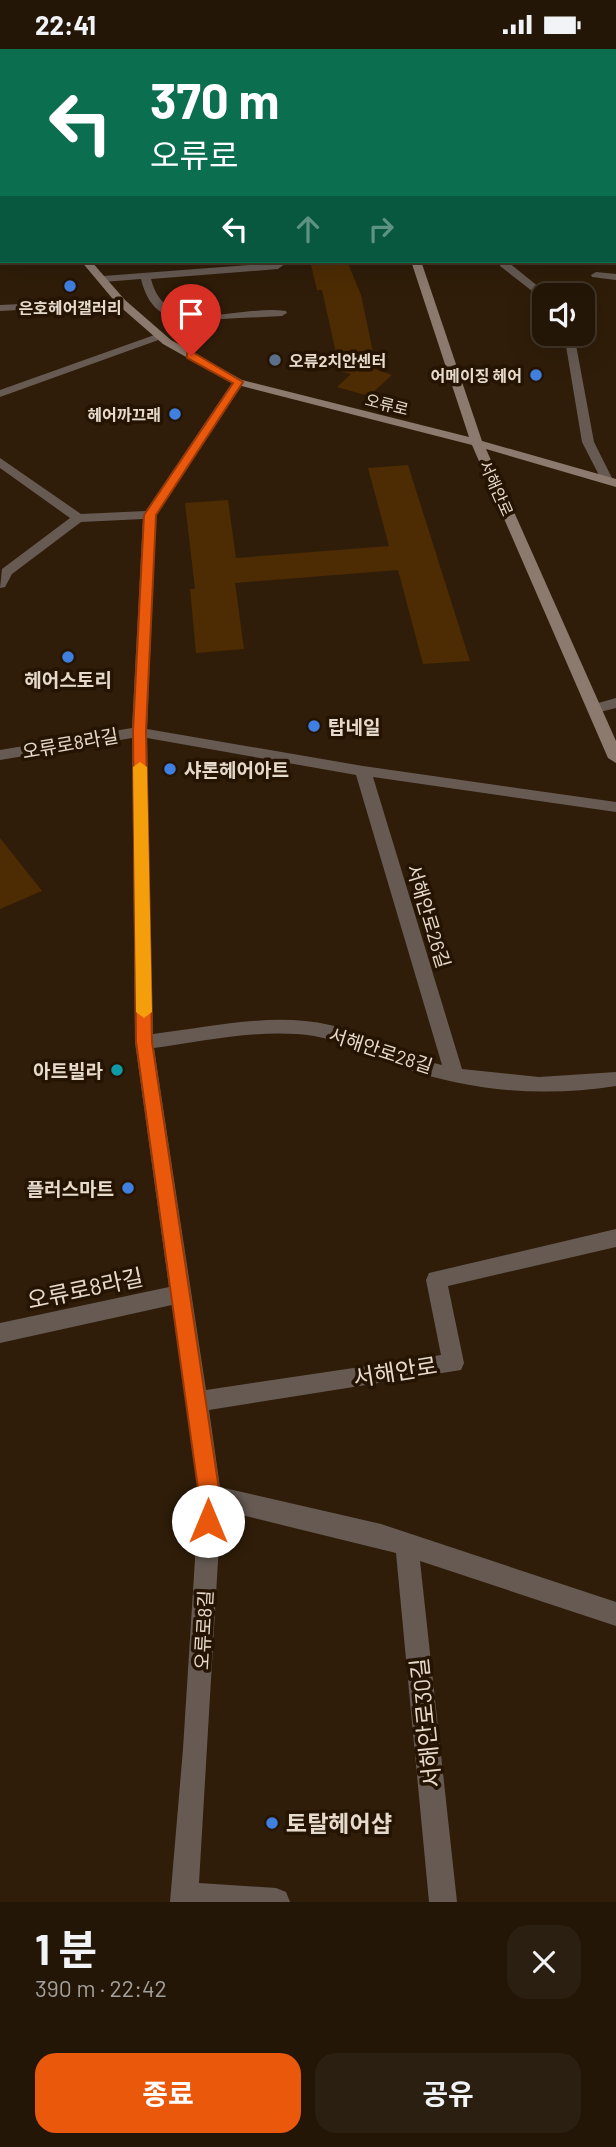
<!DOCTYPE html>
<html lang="ko">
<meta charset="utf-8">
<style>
:root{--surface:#231607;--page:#2b1f11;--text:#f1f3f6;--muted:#a39f9b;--line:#403528;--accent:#ea580c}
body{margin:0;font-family:Barlow,"Noto Sans KR",sans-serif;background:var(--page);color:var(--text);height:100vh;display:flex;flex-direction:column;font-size:26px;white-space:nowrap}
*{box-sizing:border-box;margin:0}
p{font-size:23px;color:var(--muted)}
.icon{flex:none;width:38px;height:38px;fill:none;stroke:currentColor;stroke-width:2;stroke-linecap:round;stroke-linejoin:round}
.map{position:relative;height:1853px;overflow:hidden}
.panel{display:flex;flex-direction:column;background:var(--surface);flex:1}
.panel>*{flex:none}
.guide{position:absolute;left:0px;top:0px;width:616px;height:214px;box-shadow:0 7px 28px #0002,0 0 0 2px var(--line);background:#0b6e4f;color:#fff;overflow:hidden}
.tools{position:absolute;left:532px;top:234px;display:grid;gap:14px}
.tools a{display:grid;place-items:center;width:63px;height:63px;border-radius:14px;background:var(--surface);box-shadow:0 7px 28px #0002,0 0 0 2px var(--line);font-size:35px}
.pin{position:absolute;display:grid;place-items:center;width:60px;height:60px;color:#fff;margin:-72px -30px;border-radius:50% 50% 50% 0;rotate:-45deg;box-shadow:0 0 7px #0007}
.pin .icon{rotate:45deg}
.me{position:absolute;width:77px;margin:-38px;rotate:0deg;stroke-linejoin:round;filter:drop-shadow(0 0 5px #0008)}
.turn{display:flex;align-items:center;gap:24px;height:147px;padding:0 35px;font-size:32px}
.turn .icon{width:91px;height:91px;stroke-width:2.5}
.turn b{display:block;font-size:49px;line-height:60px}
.lanes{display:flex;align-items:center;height:66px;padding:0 35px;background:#0003;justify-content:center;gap:35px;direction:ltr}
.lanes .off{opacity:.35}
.round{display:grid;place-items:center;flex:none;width:74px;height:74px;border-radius:21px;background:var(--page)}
.overview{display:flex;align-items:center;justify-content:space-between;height:119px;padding:0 35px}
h1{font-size:42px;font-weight:700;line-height:52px}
.primary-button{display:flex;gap:14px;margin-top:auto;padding:14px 35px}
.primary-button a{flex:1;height:80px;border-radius:21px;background:var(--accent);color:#fff;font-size:28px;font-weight:700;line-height:80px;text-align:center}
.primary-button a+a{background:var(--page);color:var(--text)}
.status{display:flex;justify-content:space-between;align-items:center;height:49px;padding:0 35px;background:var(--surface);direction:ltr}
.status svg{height:19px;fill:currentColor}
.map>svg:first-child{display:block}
.building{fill:#4d2c03}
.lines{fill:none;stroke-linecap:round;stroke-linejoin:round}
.service{fill:#665a53;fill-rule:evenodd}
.minor{fill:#665a53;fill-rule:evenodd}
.secondary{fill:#8c7a6e;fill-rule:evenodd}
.rail{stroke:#a99b8b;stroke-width:2.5;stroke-dasharray:5 2.5;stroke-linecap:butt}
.route{fill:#ea580c;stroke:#983908;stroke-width:2}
.slow{fill:#f59e0b}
.shop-dot{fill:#3f7fe0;stroke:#251402;stroke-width:2.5}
.service-dot{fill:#5c6f8a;stroke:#251402;stroke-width:2.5}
.culture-dot{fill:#0f9aa8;stroke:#251402;stroke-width:2.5}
.labels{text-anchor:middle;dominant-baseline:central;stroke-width:7;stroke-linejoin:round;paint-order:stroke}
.far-poi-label{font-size:16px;font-weight:bold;fill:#e6dacd;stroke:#251402;text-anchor:end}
.far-street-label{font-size:16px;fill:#e6dacd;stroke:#251402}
.poi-label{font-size:19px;font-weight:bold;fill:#e6dacd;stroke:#251402;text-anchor:start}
.street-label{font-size:19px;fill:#e6dacd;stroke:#251402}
.near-street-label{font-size:23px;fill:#e6dacd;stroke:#251402}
.near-poi-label{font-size:23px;font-weight:bold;fill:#e6dacd;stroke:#251402;text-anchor:start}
</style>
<div class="status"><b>22:41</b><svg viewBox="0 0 49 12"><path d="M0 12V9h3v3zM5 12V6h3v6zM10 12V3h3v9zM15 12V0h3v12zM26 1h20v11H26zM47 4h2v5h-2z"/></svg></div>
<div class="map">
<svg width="616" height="1853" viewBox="0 0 616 1853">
<rect width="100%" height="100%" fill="#2f1d09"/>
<g class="building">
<polygon points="310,212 347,212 361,246 373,303 390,307 375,320 392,326 369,347 337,338 351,325 340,322 322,241 317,241"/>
<polygon points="408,416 470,612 423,615 398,521 235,534 244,600 196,604 190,540 195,540 185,454 228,451 236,509 389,497 368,419"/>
<polygon points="0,789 42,842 0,860"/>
</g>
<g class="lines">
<g class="service">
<polygon points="248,0 279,0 282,2 250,2"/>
<polygon points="287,0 335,0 336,1 284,2"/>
<path d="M278,212h11l-11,8 -127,10c15,61 89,25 135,32l1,2 -5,3c-20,1 -40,2 -60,3 -38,2 -70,6 -81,-40l-38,3 -5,-3 5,-3 172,-13z"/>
</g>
<g class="minor">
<polygon points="52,0 61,0 50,2"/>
<polygon points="390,0 399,0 401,2 391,2"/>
<polygon points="0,43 2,43 0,48"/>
<polygon points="0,72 2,73 2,79 0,78"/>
<polygon points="500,213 508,213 550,247 541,249 500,217"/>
<polygon points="596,223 616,225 616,231 592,228 591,226"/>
<polygon points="121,250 126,253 125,255 0,262 0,256"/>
<polygon points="160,284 164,285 164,289 0,348 0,341"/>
<polygon points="564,285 574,285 594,393 613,431 611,434 603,434 582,393"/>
<path d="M234,331l10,2 -88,133 -9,214 216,37 253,36v10l-243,-35 89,292 77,8 77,-5v14c-71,11 -143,6 -212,-18 -30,-10 -58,-27 -90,-32 -52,-8 -108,5 -160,12l52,342 235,-35 -15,-75 3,-7 187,-44v18l-168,39 16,77 -3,7 -252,40 11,77 161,37 235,78v24l-196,-65 37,341h-28l-33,-349 -175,-43 -22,373 77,5 10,4 4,10h-120l13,-153 16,-253 -27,-191 -172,38v-20l169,-36 -34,-245 -3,-304 -132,22v-10l132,-22 11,-209 -62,3 -69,52 -7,13 -5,1 2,-19 68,-51 -70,-50v-10l81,56 65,-3zM147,689l209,37 86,290c-39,-9 -73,-31 -112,-40 -57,-13 -120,2 -177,9z"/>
<polygon points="616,649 616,659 596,664 589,659 591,656"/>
</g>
<g class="secondary">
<polygon points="327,0 335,0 336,2 328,2"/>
<polygon points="0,127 2,128 2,134 0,133"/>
<polygon points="81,212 91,212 125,251 171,291 242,331 469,388 411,212 421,212 482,392 616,430 616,438 486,400 616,692 616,714 608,709 472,396 234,335 163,295 117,255"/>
</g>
<polyline class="rail" points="567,0 572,2"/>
</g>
<polygon class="route" points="187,304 194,304 243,333 156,466 146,682 152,993 220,1447 216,1480 208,1483 201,1480 198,1472 199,1447 136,993 133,682 144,466 233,334 187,309"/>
<polygon class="slow" points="140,713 147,718 152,963 144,969 136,963 133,718"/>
<g class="shop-dot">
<circle cx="70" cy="237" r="7"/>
<circle cx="536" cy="326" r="7"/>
<circle cx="175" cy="365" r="7"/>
<circle cx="68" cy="608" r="7"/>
<circle cx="314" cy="677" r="7"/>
<circle cx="170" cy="720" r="7"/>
<circle cx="128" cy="1139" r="7"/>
<circle cx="272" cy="1774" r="7"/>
</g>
<circle class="service-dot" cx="275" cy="311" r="7"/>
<circle class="culture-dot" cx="117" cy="1021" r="7"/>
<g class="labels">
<g class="far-poi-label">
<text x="70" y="258" text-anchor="middle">은호헤어갤러리</text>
<text x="289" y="311" text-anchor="start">오류2치안센터</text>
<text x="522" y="326">어메이징 헤어</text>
<text x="161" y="365">헤어까끄래</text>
</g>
<g class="far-street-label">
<text transform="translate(387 355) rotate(14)">오류로</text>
<text transform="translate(497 439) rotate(66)">서해안로</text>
</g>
<g class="poi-label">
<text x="68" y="630" text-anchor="middle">헤어스토리</text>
<text x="328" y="677">탑네일</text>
<text x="184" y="720">샤론헤어아트</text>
<text x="103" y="1021" text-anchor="end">아트빌라</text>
<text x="114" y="1139" text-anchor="end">플러스마트</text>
</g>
<g class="street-label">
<text transform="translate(70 694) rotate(-10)">오류로8라길</text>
<text transform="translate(429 867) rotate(73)">서해안로26길</text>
<text transform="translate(381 1001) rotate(18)">서해안로28길</text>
<text transform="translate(203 1581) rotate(-87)">오류로8길</text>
</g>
<g class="near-street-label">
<text transform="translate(85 1239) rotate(-12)">오류로8라길</text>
<text transform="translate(395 1322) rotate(-9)">서해안로</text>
<text transform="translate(425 1674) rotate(-96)">서해안로30길</text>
</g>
<g class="near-poi-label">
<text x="286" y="1774">토탈헤어샵</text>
</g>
</g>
</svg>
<div class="tools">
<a><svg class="icon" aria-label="sound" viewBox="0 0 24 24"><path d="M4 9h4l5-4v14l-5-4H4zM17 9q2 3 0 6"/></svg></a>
</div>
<div class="pin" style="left:191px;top:307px;background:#d93025"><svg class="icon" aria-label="arrive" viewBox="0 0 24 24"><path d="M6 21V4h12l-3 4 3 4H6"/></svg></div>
<svg class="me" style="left:208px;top:1472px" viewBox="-20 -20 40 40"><circle r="19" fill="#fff"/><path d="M0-13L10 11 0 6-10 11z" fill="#ea580c"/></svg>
<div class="guide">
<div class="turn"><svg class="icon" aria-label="left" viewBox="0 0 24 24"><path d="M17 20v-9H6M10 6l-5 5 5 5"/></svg><div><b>370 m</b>오류로</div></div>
<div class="lanes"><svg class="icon" aria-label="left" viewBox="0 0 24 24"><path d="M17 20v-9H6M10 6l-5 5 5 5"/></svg><svg class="icon off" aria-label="ahead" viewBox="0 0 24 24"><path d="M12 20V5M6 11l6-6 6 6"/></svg><svg class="icon off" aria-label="right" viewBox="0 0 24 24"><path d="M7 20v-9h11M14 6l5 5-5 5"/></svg></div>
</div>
</div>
<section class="panel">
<div class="overview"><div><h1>1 분</h1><p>390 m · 22:42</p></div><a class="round"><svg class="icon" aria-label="close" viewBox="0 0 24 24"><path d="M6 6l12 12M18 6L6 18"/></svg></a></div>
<div class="primary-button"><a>종료</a><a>공유</a></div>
</section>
